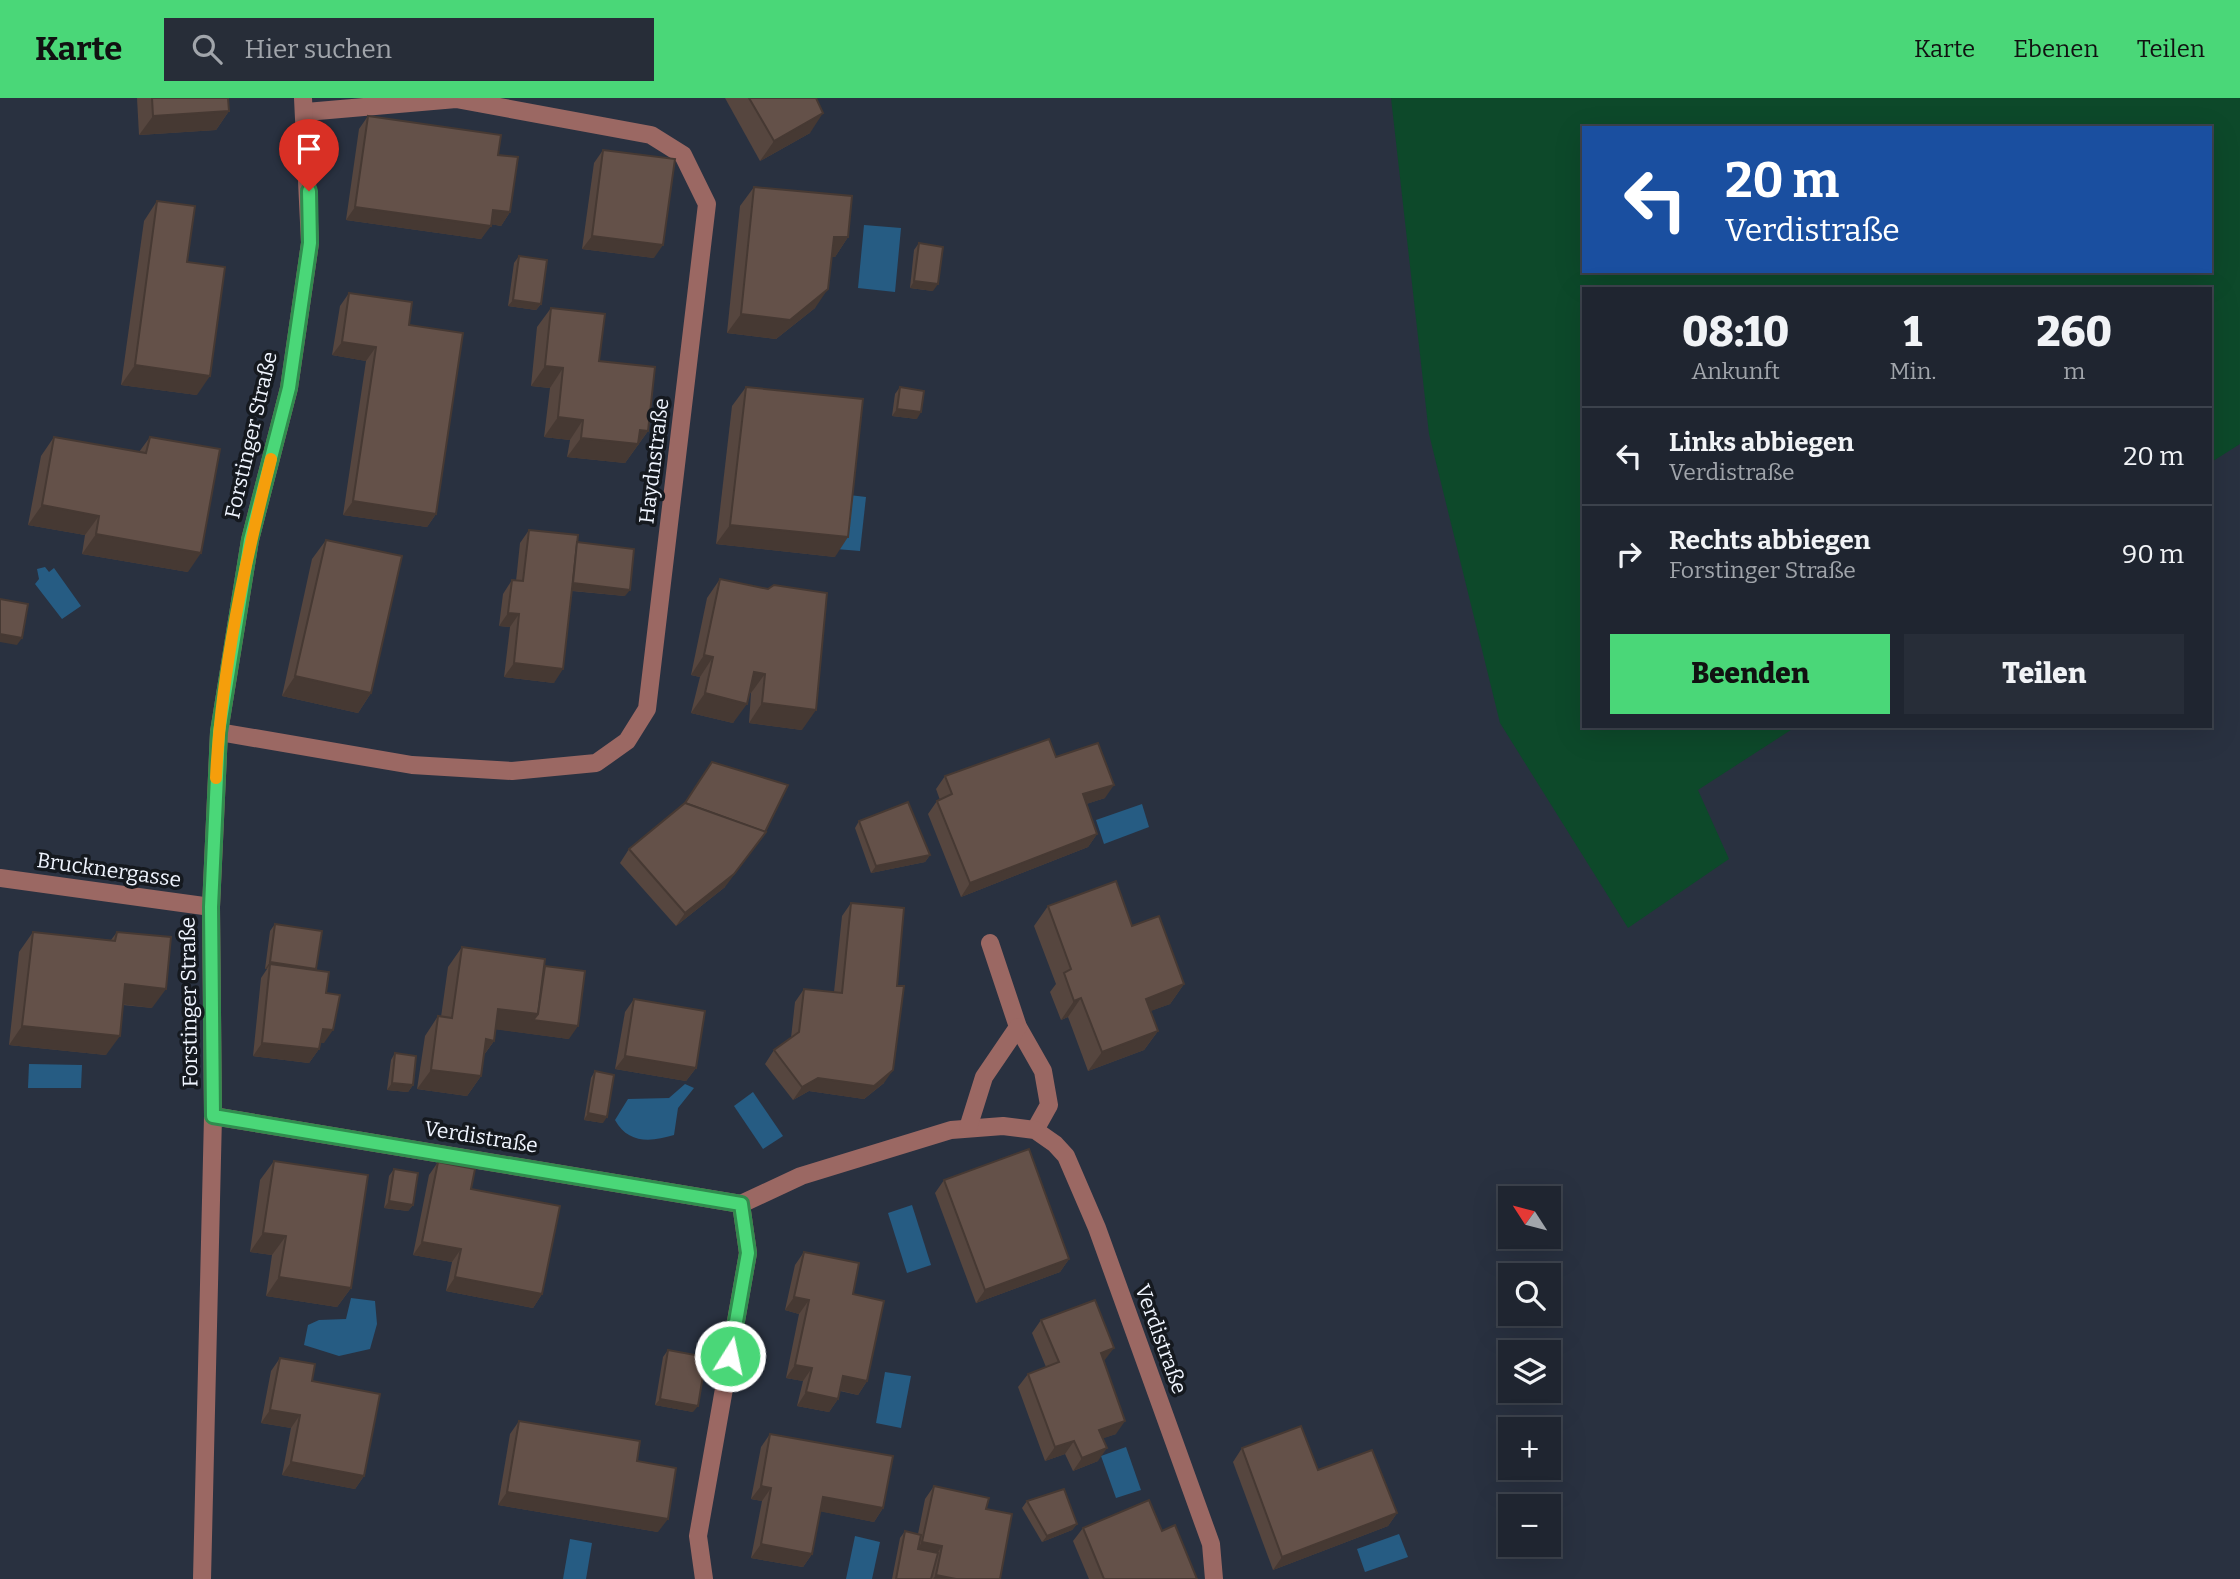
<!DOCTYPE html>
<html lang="de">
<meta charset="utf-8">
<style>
:root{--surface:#1f2530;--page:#272d38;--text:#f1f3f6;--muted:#a1a5ab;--line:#3c424c;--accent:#4ad778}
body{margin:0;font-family:Bitter,serif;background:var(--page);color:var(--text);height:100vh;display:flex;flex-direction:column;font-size:26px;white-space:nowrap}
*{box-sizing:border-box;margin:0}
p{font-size:23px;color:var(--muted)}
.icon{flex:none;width:38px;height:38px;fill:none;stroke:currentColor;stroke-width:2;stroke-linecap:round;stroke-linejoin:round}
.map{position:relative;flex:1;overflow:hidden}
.drawer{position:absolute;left:1582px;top:189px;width:630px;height:441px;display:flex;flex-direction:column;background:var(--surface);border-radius:0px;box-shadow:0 7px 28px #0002,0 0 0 2px var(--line)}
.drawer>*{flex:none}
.hud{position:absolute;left:1582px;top:28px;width:630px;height:147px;border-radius:0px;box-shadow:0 7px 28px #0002,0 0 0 2px var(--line);background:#1a4fa0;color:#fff;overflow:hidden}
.needle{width:46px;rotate:306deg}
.buttons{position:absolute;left:1498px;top:1088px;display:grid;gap:14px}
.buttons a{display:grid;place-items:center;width:63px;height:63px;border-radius:0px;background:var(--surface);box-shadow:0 7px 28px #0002,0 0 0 2px var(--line);font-size:35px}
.pin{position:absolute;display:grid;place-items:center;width:60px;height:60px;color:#fff;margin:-72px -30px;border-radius:50% 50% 50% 0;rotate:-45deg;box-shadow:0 0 7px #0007}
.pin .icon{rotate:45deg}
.me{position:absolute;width:77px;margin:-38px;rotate:10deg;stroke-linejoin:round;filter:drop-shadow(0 0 5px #0008)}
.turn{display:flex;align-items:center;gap:24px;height:147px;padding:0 28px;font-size:32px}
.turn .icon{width:91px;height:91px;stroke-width:2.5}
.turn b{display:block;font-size:49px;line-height:60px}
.eta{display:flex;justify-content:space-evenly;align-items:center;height:119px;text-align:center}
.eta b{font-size:42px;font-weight:800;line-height:49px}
.action{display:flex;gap:14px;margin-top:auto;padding:14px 28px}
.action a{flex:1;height:80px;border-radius:0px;background:var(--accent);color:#111;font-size:28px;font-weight:800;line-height:80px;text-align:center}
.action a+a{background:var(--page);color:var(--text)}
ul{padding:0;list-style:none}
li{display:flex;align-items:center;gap:21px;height:98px;padding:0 28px;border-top:2px solid var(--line)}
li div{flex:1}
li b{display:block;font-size:26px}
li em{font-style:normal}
header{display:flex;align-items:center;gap:42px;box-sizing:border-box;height:98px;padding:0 35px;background:var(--accent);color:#111}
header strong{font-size:33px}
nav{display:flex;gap:38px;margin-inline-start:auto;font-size:24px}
.search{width:490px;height:63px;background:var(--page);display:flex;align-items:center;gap:18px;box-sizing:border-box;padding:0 24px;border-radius:0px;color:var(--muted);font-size:26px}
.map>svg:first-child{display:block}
.green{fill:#0d492a;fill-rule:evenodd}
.water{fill:#265c83}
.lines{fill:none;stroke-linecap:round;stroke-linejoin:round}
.minor{stroke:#9b6863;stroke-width:18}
.wall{fill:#56463f}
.shaded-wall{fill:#463933}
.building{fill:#645149;stroke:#463933;stroke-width:2}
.route-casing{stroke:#308c4e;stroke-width:18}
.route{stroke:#4ad778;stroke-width:12}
.slow{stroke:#f59e0b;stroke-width:12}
.labels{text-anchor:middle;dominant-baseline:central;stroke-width:7;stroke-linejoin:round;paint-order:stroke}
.street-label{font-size:21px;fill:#f0f5ff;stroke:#15191f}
</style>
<header>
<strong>Karte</strong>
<div class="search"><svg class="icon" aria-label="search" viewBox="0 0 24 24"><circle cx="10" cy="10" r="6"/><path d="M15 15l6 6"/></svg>Hier suchen</div>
<nav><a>Karte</a><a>Ebenen</a><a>Teilen</a></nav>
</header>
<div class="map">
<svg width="2240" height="1481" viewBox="0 0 2240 1481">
<rect width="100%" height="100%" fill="#293140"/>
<path class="green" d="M1391,0h849v346l-30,19v-174h-626v437h213l-99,64 31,69 -101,69 -128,-205 -71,-289zM1584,30h626v143h-626z"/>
<g class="water">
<polygon points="864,127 901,130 895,194 858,190"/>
<polygon points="841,396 866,399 860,453 836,451"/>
<polygon points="45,469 49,474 54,470 81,508 62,521 35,486 39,481 37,471"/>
<polygon points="1142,706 1149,729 1104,746 1096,722"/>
<polygon points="29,966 82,967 81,990 28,990"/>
<path d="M685,986l9,4 -16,20 -4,27c-23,7 -46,9 -59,-15l13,-21 41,-1z"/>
<polygon points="753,994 783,1038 763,1051 734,1008"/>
<polygon points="912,1107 931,1167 907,1175 888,1115"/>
<polygon points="351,1200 375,1203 377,1226 370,1251 339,1258 304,1247 308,1227 319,1222 346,1221"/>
<polygon points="885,1274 911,1278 901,1330 876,1325"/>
<polygon points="1126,1349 1141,1392 1116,1400 1101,1358"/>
<polygon points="1399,1436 1408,1459 1365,1474 1357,1451"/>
<polygon points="855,1438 880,1444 872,1481 846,1481"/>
<polygon points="570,1441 592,1445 586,1481 563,1481"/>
</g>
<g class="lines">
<g class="minor">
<polyline points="219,634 412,667 512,673 596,665 627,643 647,611 707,106 683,57 651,37 456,1 306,14"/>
<polyline points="0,780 211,809"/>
<polyline points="990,845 1018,929 1043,973 1049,1007 1035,1032"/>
<polyline points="213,1018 741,1106 801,1078 951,1032 1003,1028 1035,1032 1055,1046 1066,1058 1097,1130 1211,1446 1214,1481"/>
<polyline points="968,1030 984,979 1018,929"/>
<polyline points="202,1481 213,1018 211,809 219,634 250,442 289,290 310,145 303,0"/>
<polyline points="704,1481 698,1438 748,1155 741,1106"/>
</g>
</g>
<g class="wall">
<polygon points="137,0 228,0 229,13 216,32 139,37"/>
<polygon points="725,0 816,0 810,35 760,63"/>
<polygon points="368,18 498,57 510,114 501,128 491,126 481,141 346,122 359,31"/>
<polygon points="603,52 654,160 582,151 594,65"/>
<polygon points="754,89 848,139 835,159 832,159 815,210 776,241 727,235 740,108"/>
<polygon points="157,103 187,164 197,297 121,287 144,123"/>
<polygon points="919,145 933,193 910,190 914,152"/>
<polygon points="519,158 541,206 536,212 508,208 514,165"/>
<polygon points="349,195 409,227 436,416 427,429 343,417 366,263 332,257 340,208"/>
<polygon points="551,210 599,263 648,333 625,365 567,359 570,342 544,339 550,290 531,288 537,229"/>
<polygon points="746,289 835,459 716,446 732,308"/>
<polygon points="900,289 917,321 892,318 895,296"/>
<polygon points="54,339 139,354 150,339 188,474 82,456 85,437 28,427 41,358"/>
<polygon points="529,432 577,444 625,498 572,493 554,585 504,579 510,529 499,528 503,496 512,482 516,483 520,445"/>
<polygon points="326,442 371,595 358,615 282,598 312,461"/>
<polygon points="720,481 802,632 749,625 751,595 749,595 733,625 691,615 700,579 691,577 707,500"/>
<polygon points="1056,659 1105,700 1086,706 1097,736 1088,749 961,799 928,716 937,703 940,702 936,691 945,678"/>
<polygon points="859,723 930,757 925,764 871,775 855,730"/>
<polygon points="629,751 725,789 676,828 620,765"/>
<polygon points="851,805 884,985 864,1001 809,993 793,1002 765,966 774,952 791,940 795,904 804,891 834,894 842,818"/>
<polygon points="1048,808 1132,828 1184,886 1170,906 1150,913 1158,933 1144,952 1088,973 1068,919 1061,922 1050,894 1056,886 1034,828"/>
<polygon points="275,826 316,871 315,872 326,895 324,945 320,945 319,951 309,965 253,958 261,880 267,871 265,871 270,833"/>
<polygon points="33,834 111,842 117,834 152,910 123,907 106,957 9,947 19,854"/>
<polygon points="462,849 545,868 569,941 496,931 494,943 484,957 481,978 467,998 417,991 425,938 438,918 441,919 448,869"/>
<polygon points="634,901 696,970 686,983 615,971 625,914"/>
<polygon points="395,955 413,987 408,994 387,992 391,962"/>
<polygon points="595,973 603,1025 584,1022 591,980"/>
<polygon points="274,1063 351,1190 337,1209 266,1198 272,1157 250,1154 260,1082"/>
<polygon points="438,1064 542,1196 533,1210 446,1193 452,1164 413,1157 429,1077"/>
<polygon points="394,1071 413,1107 408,1113 384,1110 389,1078"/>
<polygon points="944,1082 1069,1161 1060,1174 976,1205 935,1095"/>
<polygon points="804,1154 853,1196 867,1283 858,1297 840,1293 838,1301 829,1314 797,1308 803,1283 786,1280 799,1216 785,1212 795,1167"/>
<polygon points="1041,1222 1104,1264 1116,1336 1103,1340 1098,1363 1073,1373 1065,1356 1045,1363 1018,1289 1028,1276 1046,1269 1032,1235"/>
<polygon points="668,1252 693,1314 655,1307 663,1259"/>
<polygon points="280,1260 312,1283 364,1378 355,1391 282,1377 291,1330 261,1325 271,1273"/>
<polygon points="519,1323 637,1363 658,1434 498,1407 510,1336"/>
<polygon points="770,1336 883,1410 874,1424 820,1413 812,1456 803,1469 751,1460 762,1403 751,1401 761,1349"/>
<polygon points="1242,1350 1318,1372 1397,1415 1388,1428 1273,1472 1233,1364"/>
<polygon points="934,1388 986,1411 1000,1481 892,1481 900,1440 905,1433 918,1436 925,1401"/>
<polygon points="1027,1403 1077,1426 1072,1432 1042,1444 1022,1410"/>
<polygon points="1083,1430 1197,1481 1089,1481 1073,1443"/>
</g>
<g class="shaded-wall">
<polygon points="229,13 216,32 139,37 153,18"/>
<polygon points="823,15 810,35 760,63 774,43"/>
<polygon points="355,109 491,128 481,141 346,122"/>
<polygon points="493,112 510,114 501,128 484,125"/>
<polygon points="592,138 663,147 654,160 582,151"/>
<polygon points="834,139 848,139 835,159 821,159"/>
<polygon points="914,183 938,186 933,193 910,190"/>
<polygon points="828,191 815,210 776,241 727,235 741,216"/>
<polygon points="513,202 541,206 536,212 508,208"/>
<polygon points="342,244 376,249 366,263 332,257"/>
<polygon points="135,267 210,278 197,297 121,287"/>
<polygon points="545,268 563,270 550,290 531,288"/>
<polygon points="897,311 921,314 917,321 892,318"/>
<polygon points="558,319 583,322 570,342 544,339"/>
<polygon points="640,332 648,333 625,365 567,359 581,340"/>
<polygon points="353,403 436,416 427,429 343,417"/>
<polygon points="42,407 99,418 85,437 28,427"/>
<polygon points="730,427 848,439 835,459 716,446"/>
<polygon points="96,436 201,455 188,474 82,456"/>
<polygon points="569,485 630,492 625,498 564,492"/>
<polygon points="508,515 519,516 510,529 499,528"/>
<polygon points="0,536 22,540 17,547 0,544"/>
<polygon points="704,557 713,559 700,579 691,577"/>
<polygon points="514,565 563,571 554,585 504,579"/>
<polygon points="754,574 765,576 751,595 741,593"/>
<polygon points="295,578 371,595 358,615 282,598"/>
<polygon points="705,595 747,606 733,625 691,615"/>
<polygon points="762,605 816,612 802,632 749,625"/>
<polygon points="1114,687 1105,700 1074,710 1083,696"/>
<polygon points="766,734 725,789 676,828 685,815"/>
<polygon points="1097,736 1088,749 961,799 970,785"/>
<polygon points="930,757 925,764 871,775 876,768"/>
<polygon points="270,864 316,871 312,877 270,866 267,871 265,871"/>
<polygon points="125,886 166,891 152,910 112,905"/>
<polygon points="1184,886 1170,906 1132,920 1146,901"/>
<polygon points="1081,900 1068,919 1061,922 1074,903"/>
<polygon points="498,911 538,916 578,928 569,941 485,930"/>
<polygon points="22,928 120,938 106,957 9,947"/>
<polygon points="323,931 333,932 324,945 314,945"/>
<polygon points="1158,933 1144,952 1088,973 1102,954"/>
<polygon points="486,941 494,943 480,962"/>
<polygon points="262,945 319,951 309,965 253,958"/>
<polygon points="625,958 696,970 686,983 615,971"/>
<polygon points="431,972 481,978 467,998 417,991"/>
<polygon points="893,972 884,985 864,1001 809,993 793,1002 802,989 818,980"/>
<polygon points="392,985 413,987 408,994 387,992"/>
<polygon points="588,1015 607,1019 603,1025 584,1022"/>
<polygon points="389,1103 413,1107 408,1113 384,1110"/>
<polygon points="263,1135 286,1138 272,1157 250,1154"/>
<polygon points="422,1144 461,1151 452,1164 413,1157"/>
<polygon points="1069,1161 1060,1174 976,1205 985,1192"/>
<polygon points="279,1179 351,1190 337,1209 266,1198"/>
<polygon points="455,1179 542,1196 533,1210 446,1193"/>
<polygon points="794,1199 809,1202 799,1216 785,1212"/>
<polygon points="1114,1250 1104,1263 1101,1255"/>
<polygon points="795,1267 812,1270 803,1283 786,1280"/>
<polygon points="843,1278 867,1283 858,1297 834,1291"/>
<polygon points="806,1294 838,1301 829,1314 797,1308"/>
<polygon points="660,1301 698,1308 693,1314 655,1307"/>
<polygon points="270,1312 300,1317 291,1330 261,1325"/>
<polygon points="1125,1323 1116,1336 1090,1345 1099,1332"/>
<polygon points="1074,1343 1065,1356 1045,1363 1055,1349"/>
<polygon points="1107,1350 1098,1363 1073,1373 1082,1360"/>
<polygon points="291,1364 364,1378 355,1391 282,1377"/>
<polygon points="761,1388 771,1390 762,1403 751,1401"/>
<polygon points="507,1394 668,1421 658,1434 498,1407"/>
<polygon points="823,1399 883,1410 874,1424 813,1412"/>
<polygon points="1397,1415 1388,1428 1273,1472 1282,1459"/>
<polygon points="1077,1426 1072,1432 1042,1444 1047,1438"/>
<polygon points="922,1444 942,1448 933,1462 913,1458"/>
<polygon points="761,1446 812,1456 803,1469 751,1460"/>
<polygon points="936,1477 956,1481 933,1481"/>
</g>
<g class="building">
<polygon points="152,0 228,0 229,13 153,18"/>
<polygon points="749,0 816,0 823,15 774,43"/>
<polygon points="368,18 501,37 498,57 518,59 510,114 493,112 491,128 355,109"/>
<polygon points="603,52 675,61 663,147 592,138"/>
<polygon points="754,89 852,98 848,139 834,139 828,191 790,222 741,216"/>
<polygon points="157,103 195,108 187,164 225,169 210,278 135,267"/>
<polygon points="919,145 943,149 938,186 914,183"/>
<polygon points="519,158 547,162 541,206 513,202"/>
<polygon points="349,195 412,204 409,227 463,235 436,416 353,403 376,249 342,244"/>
<polygon points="551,210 605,216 599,263 655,269 648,333 640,332 638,346 581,340 583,322 558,319 563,270 545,268"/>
<polygon points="746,289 863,301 848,439 730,427"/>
<polygon points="900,289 924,293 921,314 897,311"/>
<polygon points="54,339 146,355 150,339 220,351 201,455 96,436 99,418 42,407"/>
<polygon points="529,432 578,437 563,571 514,565 519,516 508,515 512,482 523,483"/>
<polygon points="326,442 402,458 371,595 295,578"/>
<polygon points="577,444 634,451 630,492 573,485"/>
<polygon points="720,481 768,491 774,487 827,495 816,612 762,605 765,576 754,574 747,606 705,595 713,559 704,557"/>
<polygon points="0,501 28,506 22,540 0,536"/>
<polygon points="1049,641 1056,659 1098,645 1114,687 1083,696 1097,736 970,785 937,703 952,696 945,678"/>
<polygon points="712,664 788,687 765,734 685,705"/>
<polygon points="908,704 930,757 876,768 859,723"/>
<polygon points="685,705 766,734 734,776 685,815 629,751"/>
<polygon points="1116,783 1132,828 1159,818 1184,886 1146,901 1158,933 1102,954 1081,900 1074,903 1064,875 1071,871 1048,808"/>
<polygon points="851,805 904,810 897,888 904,888 893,972 874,988 818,980 802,989 774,952 799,934 804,891 842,895"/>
<polygon points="275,826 322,833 316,871 270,864"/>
<polygon points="33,834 115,843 117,834 171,839 166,891 125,886 120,938 22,928"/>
<polygon points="462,849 545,861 538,916 498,911 494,943 486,941 481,978 431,972 438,918 452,920"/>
<polygon points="270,866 329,874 326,895 340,897 333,932 323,931 319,951 262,945"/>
<polygon points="545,868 585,873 578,928 533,922 538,916"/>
<polygon points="634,901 705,913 696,970 625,958"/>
<polygon points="395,955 416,958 413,987 392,985"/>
<polygon points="595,973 614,977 607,1019 588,1015"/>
<polygon points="1029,1051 1069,1161 985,1192 944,1082"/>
<polygon points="274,1063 368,1077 351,1190 279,1179 286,1138 263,1135"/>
<polygon points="438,1064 475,1071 471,1091 560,1108 542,1196 455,1179 461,1151 422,1144"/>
<polygon points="394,1071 418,1075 413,1107 389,1103"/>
<polygon points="804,1154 859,1165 853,1196 884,1203 867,1283 843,1278 838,1301 806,1294 812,1270 795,1267 809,1202 794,1199"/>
<polygon points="1095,1202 1114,1250 1101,1255 1125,1323 1099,1332 1107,1350 1082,1360 1074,1343 1055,1349 1028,1276 1059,1264 1041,1222"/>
<polygon points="668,1252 706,1259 698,1308 660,1301"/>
<polygon points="280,1260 315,1266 312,1283 380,1296 364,1378 291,1364 300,1317 270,1312"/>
<polygon points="519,1323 640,1343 637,1363 676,1370 668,1421 507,1394"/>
<polygon points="1301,1328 1318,1372 1372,1352 1397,1415 1282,1459 1242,1350"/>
<polygon points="770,1336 893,1358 883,1410 823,1399 812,1456 761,1446 771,1390 761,1388"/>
<polygon points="934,1388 989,1400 986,1411 1012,1416 1000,1481 956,1481 936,1477 942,1448 922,1444"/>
<polygon points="1064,1391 1077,1426 1047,1438 1027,1403"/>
<polygon points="1149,1402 1162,1433 1175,1427 1197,1481 1104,1481 1083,1430"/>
<polygon points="905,1433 921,1437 918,1451 938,1455 931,1481 896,1481"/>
</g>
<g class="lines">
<defs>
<polyline id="route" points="309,93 310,145 289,290 250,442 219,634 211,809 213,1018 741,1106 748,1155 730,1258"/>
</defs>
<use href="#route" class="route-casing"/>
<use href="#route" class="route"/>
<path class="slow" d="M216,680c5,-107 29,-216 55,-319"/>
</g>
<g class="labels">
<g class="street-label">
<text transform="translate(251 337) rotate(-77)">Forstinger Straße</text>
<text transform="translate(654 363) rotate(-83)">Haydnstraße</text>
<text transform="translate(109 772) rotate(8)">Brucknergasse</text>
<text transform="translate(189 904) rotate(-91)">Forstinger Straße</text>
<text transform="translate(481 1039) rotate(9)">Verdistraße</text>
<text transform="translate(1161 1241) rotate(70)">Verdistraße</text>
</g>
</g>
</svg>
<div class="buttons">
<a><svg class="needle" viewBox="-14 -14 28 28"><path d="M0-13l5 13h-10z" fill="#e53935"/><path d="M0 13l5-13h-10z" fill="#a1a5ab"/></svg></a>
<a><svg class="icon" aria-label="search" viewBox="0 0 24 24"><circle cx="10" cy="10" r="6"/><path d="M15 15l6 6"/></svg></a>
<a><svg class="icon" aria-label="layers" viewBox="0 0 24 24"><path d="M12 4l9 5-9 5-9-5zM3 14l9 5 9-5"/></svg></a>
<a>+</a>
<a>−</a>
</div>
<div class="pin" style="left:309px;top:93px;background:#d93025"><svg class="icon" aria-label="arrive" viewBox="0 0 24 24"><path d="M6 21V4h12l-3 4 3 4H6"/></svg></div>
<svg class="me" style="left:730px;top:1258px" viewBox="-20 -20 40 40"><circle r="17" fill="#4ad778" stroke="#fff" stroke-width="3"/><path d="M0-11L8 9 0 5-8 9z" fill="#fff"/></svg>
<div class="hud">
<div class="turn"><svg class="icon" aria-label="left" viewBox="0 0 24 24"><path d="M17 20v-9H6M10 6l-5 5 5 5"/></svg><div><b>20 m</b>Verdistraße</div></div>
</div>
<section class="drawer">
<div class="eta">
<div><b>08:10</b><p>Ankunft</p></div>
<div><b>1</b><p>Min.</p></div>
<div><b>260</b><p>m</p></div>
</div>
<ul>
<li><svg class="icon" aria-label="left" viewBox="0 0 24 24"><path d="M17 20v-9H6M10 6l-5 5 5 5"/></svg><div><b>Links abbiegen</b><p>Verdistraße</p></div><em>20 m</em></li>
<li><svg class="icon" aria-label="right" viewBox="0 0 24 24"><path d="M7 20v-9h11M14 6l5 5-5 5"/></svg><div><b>Rechts abbiegen</b><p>Forstinger Straße</p></div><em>90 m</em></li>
</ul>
<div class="action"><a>Beenden</a><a>Teilen</a></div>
</section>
</div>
